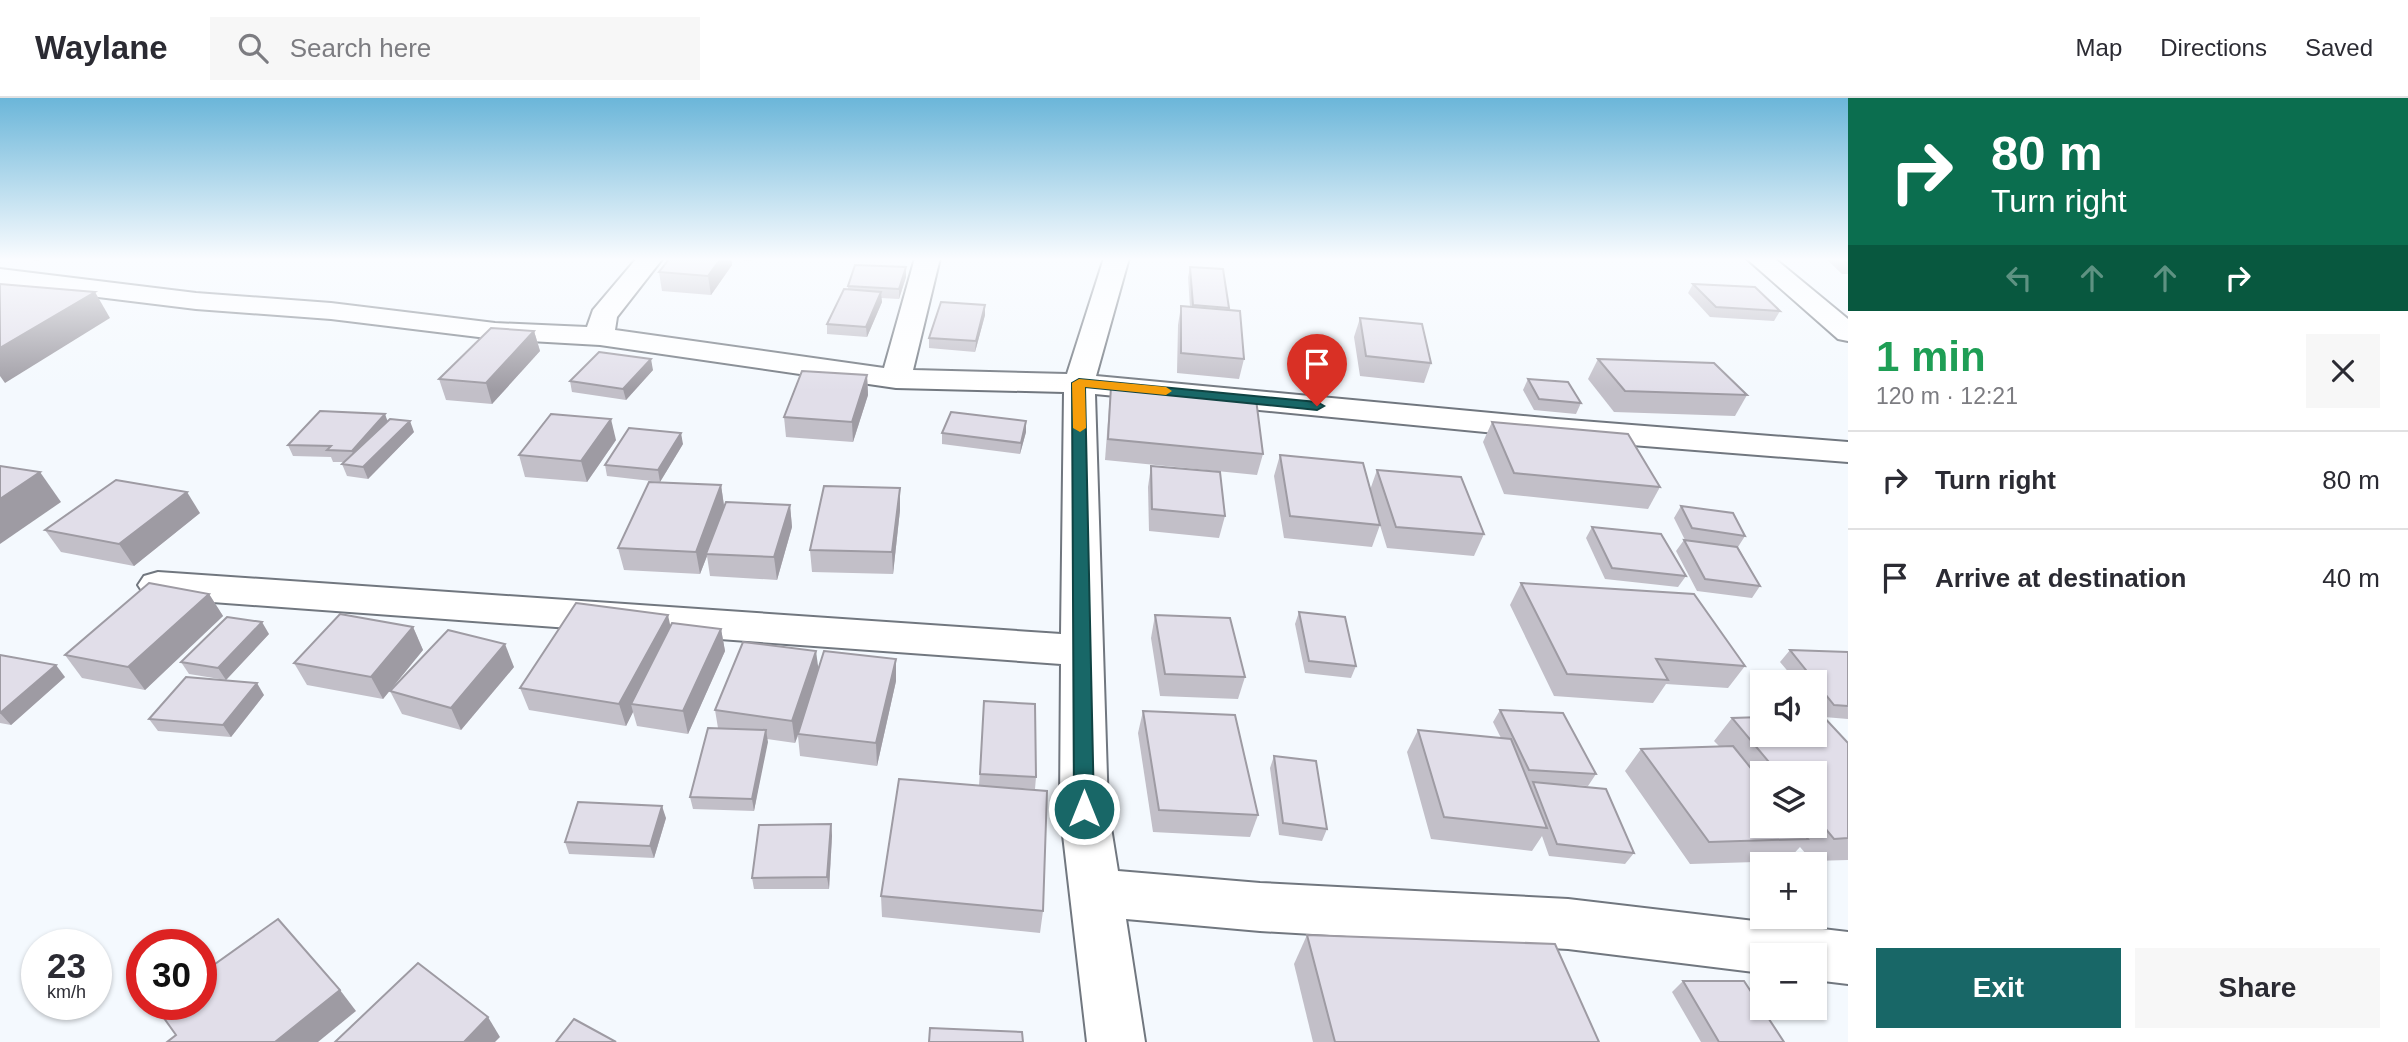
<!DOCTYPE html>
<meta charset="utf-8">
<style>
:root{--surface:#fff;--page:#f7f7f7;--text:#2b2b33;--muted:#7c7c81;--line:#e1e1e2;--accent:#186767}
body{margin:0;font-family:Helvetica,sans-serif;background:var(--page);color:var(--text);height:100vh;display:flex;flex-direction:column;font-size:26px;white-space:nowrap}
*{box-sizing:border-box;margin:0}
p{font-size:23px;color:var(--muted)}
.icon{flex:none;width:38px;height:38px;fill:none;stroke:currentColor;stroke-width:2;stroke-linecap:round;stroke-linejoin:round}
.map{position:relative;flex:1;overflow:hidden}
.side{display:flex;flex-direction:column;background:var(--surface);width:560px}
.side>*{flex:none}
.top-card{background:#0b6e4f;color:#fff;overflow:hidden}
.controls{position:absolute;left:1750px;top:572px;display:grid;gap:14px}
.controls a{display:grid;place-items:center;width:77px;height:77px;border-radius:0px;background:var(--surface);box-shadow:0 2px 5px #0004;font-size:35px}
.speed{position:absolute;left:21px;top:831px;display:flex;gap:14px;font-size:35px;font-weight:700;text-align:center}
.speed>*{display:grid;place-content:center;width:91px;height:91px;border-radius:50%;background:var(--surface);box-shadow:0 2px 5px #0004;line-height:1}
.speed small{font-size:18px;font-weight:400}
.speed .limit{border:10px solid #d22;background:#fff;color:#111}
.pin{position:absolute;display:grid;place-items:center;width:60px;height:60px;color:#fff;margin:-72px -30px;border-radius:50% 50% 50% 0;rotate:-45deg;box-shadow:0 0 7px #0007}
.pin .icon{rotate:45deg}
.me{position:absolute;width:77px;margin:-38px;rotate:0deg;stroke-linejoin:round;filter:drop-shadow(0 0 5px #0008)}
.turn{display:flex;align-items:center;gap:24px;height:147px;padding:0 28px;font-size:32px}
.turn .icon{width:91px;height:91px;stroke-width:2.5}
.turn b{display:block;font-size:49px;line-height:60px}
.lanes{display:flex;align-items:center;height:66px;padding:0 28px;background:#0003;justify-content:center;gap:35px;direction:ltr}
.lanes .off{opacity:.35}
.round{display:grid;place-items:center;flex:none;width:74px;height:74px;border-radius:0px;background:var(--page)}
.summary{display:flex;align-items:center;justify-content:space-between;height:119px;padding:0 28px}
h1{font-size:42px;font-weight:700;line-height:52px;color:#1e9e55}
.button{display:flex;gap:14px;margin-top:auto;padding:14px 28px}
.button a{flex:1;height:80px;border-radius:0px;background:var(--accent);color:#fff;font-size:28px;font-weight:700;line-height:80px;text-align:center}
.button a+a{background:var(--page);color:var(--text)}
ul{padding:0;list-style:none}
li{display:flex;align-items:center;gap:21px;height:98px;padding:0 28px;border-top:2px solid var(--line)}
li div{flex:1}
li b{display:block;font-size:26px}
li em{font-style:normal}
header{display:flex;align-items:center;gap:42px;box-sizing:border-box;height:98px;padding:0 35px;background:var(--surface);border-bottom:2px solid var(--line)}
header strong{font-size:33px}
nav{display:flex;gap:38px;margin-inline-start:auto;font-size:24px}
.search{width:490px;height:63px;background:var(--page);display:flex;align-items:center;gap:18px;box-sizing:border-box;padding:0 24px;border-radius:0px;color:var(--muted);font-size:26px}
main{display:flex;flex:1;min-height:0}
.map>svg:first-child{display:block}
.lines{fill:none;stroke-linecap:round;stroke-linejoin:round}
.minor-casing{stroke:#71777f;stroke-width:4}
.minor{fill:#fff;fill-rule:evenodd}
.wall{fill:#c2bfc8;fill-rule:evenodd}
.shaded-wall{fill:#9e9ba3}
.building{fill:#e1dee9;stroke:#9e9ba3;stroke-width:2}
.route{fill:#186767;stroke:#104343;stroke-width:2}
.slow{fill:#f59e0b}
</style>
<header>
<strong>Waylane</strong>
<div class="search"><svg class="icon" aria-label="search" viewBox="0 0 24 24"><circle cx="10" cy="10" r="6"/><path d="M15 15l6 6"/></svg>Search here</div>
<nav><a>Map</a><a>Directions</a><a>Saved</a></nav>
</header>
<main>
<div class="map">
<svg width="1848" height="944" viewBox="0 0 1848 944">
<rect width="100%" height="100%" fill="#f4f9fe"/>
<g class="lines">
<defs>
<g id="minor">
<polygon points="637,160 663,160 617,219 615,232 884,270 915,160 940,160 913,272 1067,276 1104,160 1129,160 1096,278 1556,321 1848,344 1848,364 1556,341 1095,296 1108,711 1118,773 1260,785 1568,801 1848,834 1848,886 1815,882 1815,858 1762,858 1762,875 1568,851 1260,833 1126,821 1145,944 1087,944 1060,711 1061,566 158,500 144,496 138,487 144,478 158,474 1061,536 1064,294 896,290 600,247 495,241 331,221 196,211 0,187 0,171 196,195 331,205 495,225 587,229 593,212"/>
<polygon points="1746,160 1774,160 1848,221 1848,243 1838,241"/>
</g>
</defs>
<use href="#minor" class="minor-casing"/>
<use href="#minor" class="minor"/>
</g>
<g class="wall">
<polygon points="18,160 42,160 38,163"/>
<polygon points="670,160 753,160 752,163 732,161 732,167 711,197 662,193 659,174"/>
<polygon points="1825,160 1848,160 1848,176 1842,176"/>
<polygon points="1190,169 1229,210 1229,212 1244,261 1239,281 1177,275 1178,227 1181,208 1190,209 1188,179"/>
<polygon points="906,179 899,201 881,200 882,204 867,239 827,236 827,226 848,191 848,188"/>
<polygon points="1693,186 1780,213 1774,223 1710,219 1688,195"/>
<polygon points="985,207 985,217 975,254 929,250 929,240"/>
<polygon points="1360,220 1431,265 1424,285 1360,278 1354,239"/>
<polygon points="534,233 540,253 492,306 446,302 439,281"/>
<polygon points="1598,261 1747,297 1735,318 1614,314 1588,281"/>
<polygon points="653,272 626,302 572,294 570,283"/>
<polygon points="867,277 868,297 853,344 786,339 784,319"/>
<polygon points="1528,281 1581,305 1576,316 1534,312 1523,292"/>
<polygon points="1111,288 1263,356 1257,377 1105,362 1109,309"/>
<polygon points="388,323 414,334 368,381 347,378 342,366 344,364 333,364 331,359 293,358 288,347"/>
<polygon points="1026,323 1026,334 1020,356 942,346 942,335"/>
<polygon points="1492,324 1660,389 1648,411 1504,396 1483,344"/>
<polygon points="616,342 587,384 525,379 519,357"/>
<polygon points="683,346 660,384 607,378 605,367"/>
<polygon points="1280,357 1370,392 1377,372 1484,436 1474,458 1387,450 1379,424 1380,427 1372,449 1284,440 1274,378"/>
<polygon points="1151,368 1225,418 1219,440 1149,433 1148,389"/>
<polygon points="721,387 724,407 790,407 792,429 777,482 710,478 707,458 700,476 624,472 618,450"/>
<polygon points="900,390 900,412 893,476 812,474 810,452"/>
<polygon points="1681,408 1745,438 1738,449 1760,488 1752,500 1697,493 1676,453 1684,442 1685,442 1674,420"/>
<polygon points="200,415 134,468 61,454 45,432"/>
<polygon points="1592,429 1686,478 1678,489 1605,481 1586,440"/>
<polygon points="1521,485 1745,568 1728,590 1666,586 1653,605 1554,598 1510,507"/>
<polygon points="209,496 223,518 145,592 82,580 65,557"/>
<polygon points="1299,514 1356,568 1351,580 1305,575 1295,526"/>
<polygon points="1155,517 1245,579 1238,601 1160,598 1151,540"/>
<polygon points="413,529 423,552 383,601 307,587 294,565"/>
<polygon points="671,529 721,531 725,553 688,636 637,628 633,614 626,628 529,612 520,590"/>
<polygon points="269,536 226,582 189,576 181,564"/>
<path d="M1790,552l58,2v67l-24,-2 24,26v117l-36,1 -12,-14 -13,14 -97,3 -65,-93 16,-22 78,-3 -5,-5 18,-23 90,-3 -7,-9v-24h-18l-17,-20zM1762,676h53v52h-53z"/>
<polygon points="0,557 65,579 11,627 0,625"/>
<polygon points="514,569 461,632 402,616 390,593"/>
<polygon points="818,570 896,583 877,668 800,658 798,638 795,645 767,641 754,713 693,711 690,699 718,630 715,612"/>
<polygon points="264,597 231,639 158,633 149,621"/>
<polygon points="984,603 1036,679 1035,691 995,689 1043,813 1040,835 882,819 881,798 979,688"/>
<polygon points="1500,612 1596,676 1588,688 1554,686 1634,755 1625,766 1549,758 1542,738 1532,753 1431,741 1407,654 1418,632 1501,640 1493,624"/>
<polygon points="1143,613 1258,717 1250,739 1153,734 1138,635"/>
<polygon points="1274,658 1327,731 1322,743 1279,737 1270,670"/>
<polygon points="666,720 654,760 569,756 565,744"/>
<polygon points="831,726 832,738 829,791 754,791 752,780"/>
<polygon points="1307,837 1599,944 1313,944 1294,866"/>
<polygon points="1683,883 1784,944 1701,944 1672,894"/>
</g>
<g class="shaded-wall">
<polygon points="721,160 731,160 732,167 711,197 708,178"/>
<polygon points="906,169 906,179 899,201 899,191"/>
<polygon points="95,194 110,220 5,285 0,278 0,250"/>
<polygon points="881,194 882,204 867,239 866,229"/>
<polygon points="985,207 985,217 975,254 976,243"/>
<polygon points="534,233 540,253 492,306 486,285"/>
<polygon points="651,261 653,272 626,302 623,291"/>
<polygon points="867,277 868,297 853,344 852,324"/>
<polygon points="385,316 389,327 356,365 352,353"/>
<polygon points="611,321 616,342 587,384 581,363"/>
<polygon points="410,323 414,334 368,381 363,369"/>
<polygon points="1026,323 1026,334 1020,356 1021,345"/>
<polygon points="681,335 683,346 660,384 658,372"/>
<polygon points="40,374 61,404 0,446 0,401"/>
<polygon points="721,387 724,408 706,456 707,458 700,476 696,454"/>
<polygon points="900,390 900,412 893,476 892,454"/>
<polygon points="187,394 200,415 134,468 119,446"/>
<polygon points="790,407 792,429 777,482 774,459"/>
<polygon points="209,496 223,518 145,592 128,569"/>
<polygon points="668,517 673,540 631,606 633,614 626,628 619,606"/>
<polygon points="262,524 269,536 226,582 218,570"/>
<polygon points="413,529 423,552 383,601 371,579"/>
<polygon points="721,531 725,553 688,636 683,613"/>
<polygon points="505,546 514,569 461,632 451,610"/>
<polygon points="816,553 819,575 795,645 792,623"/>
<polygon points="896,561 896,583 877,668 876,645"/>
<polygon points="56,567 65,579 11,627 0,615"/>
<polygon points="257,585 264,597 231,639 223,627"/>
<polygon points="766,632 768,644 754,713 752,701"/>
<polygon points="662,708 666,720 654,760 650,748"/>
<polygon points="831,726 832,738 829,791 827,779"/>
<polygon points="340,892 356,913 318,944 275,944"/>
<polygon points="488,919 500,939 495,944 464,944"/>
</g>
<g class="building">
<polygon points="670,160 721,160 708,178 659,174"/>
<polygon points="1842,160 1848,160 1848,166"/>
<polygon points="855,167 906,169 899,191 848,188"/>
<polygon points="1190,169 1223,171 1229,210 1193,207"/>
<polygon points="0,186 95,194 0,250"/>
<polygon points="1693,186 1755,189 1780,213 1716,209"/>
<polygon points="844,191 881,194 866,229 827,226"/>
<polygon points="941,204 985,207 976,243 929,240"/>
<polygon points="1181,208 1240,213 1244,261 1181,255"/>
<polygon points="1360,220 1422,226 1431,265 1366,258"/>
<polygon points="491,230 534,233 486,285 439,281"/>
<polygon points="599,254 651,261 623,291 570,283"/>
<polygon points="1598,261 1714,265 1747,297 1625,293"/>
<polygon points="802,273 867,277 852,324 784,319"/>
<polygon points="1528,281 1568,284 1581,305 1539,301"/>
<polygon points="1111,288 1256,301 1263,356 1108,341"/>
<polygon points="320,313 385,316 352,353 327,352 331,348 288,347"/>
<polygon points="951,314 1026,323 1021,345 942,335"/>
<polygon points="551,316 611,321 581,363 519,357"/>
<polygon points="390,321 410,323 363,369 342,366"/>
<polygon points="1492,324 1628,336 1660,389 1514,375"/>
<polygon points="629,330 681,335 658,372 605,367"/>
<polygon points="1280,357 1363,365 1380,427 1290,418"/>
<polygon points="0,368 40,374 0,401"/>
<polygon points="1151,368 1220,374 1225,418 1152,411"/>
<polygon points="1377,372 1461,379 1484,436 1396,429"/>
<polygon points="116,382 187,394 119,446 45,432"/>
<polygon points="649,384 721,387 696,454 618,450"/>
<polygon points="824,388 900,390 892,454 810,452"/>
<polygon points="726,404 790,407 774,459 706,456"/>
<polygon points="1681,408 1733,415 1745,438 1692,430"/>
<polygon points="1592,429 1661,436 1686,478 1612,470"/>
<polygon points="1684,442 1737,449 1760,488 1705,481"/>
<polygon points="149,485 209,496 128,569 65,557"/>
<polygon points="1521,485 1694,496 1745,568 1656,561 1668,582 1567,576"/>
<polygon points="576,505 668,517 619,606 520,590"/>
<polygon points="1299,514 1345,519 1356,568 1309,563"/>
<polygon points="340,516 413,529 371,579 294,565"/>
<polygon points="1155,517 1230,520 1245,579 1165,576"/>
<polygon points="227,519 262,524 218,570 181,564"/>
<polygon points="672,525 721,531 683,613 631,606"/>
<polygon points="448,532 505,546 451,610 390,593"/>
<polygon points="743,544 816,553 792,623 715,612"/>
<polygon points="1790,552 1848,554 1848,608 1834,607"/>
<polygon points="824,553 896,561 876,645 798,636"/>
<polygon points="0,557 56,567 0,615"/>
<polygon points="186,579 257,585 223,627 149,621"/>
<polygon points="984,603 1035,606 1036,679 980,676"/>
<polygon points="1500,612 1563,615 1596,676 1529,672"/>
<polygon points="1143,613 1235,617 1258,717 1159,712"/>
<polygon points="1815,616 1821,616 1848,645 1848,740 1834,741 1815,718 1815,676 1779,676 1732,620 1762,619 1762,637 1815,637"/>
<polygon points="708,630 766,632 752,701 690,699"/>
<polygon points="1418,632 1511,641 1547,730 1444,719"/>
<polygon points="1733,648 1762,684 1762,728 1798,728 1808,741 1709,744 1641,651"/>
<polygon points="1274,658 1316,663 1327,731 1283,725"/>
<polygon points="899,681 1047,693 1043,813 881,798"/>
<polygon points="1533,684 1606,691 1634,755 1557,746"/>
<polygon points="578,704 662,708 650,748 565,744"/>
<polygon points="831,726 827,779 752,780 759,727"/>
<polygon points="278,821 340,892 275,944 167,944 176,937 156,909 160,906 201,906 201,876"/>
<polygon points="1307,837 1555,846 1599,944 1335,944"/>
<polygon points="418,865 488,919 464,944 335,944"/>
<polygon points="1683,883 1744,883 1784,944 1719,944"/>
<polygon points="574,921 616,944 556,944"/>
<polygon points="930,930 1022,934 1023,944 929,944"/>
</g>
<linearGradient id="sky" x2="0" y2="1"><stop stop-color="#6bb6d9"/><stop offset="0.55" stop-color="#fafcff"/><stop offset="1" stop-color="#fafcff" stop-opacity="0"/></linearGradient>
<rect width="1848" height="293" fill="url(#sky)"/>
<polygon class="route" points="1079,281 1317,304 1324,308 1317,312 1085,289 1094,711 1091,717 1084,719 1077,717 1074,711 1072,285"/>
<polygon class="slow" points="1079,281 1166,289 1172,293 1166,297 1085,289 1086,330 1080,334 1073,330 1072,285"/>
</svg>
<div class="controls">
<a><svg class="icon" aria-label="sound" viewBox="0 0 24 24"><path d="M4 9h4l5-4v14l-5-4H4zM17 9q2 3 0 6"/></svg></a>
<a><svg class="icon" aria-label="layers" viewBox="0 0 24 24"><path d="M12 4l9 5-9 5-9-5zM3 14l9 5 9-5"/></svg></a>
<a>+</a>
<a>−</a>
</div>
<div class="speed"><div>23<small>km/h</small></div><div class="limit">30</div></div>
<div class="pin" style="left:1317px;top:308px;background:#d93025"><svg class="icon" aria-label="arrive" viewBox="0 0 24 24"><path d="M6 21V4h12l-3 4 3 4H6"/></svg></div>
<svg class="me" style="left:1084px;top:711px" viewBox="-20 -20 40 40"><circle r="17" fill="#186767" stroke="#fff" stroke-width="3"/><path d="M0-11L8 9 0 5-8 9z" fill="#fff"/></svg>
</div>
<section class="side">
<div class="top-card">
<div class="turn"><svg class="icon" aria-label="right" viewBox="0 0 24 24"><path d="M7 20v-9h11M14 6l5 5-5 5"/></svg><div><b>80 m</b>Turn right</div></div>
<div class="lanes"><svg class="icon off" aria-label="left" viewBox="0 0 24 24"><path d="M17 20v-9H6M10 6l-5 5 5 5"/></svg><svg class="icon off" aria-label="ahead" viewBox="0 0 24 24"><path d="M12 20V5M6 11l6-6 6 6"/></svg><svg class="icon off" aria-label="ahead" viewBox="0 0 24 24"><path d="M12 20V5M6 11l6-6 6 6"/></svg><svg class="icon" aria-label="right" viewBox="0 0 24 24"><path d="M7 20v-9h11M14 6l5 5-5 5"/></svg></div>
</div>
<div class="summary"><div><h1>1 min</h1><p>120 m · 12:21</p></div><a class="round"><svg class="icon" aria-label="close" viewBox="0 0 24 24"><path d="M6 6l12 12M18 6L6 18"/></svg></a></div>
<ul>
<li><svg class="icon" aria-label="right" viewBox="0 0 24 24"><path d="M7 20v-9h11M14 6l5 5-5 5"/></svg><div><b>Turn right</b></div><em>80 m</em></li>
<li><svg class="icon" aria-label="arrive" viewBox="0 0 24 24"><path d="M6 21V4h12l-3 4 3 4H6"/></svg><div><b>Arrive at destination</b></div><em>40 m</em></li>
</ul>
<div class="button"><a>Exit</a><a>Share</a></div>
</section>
</main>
